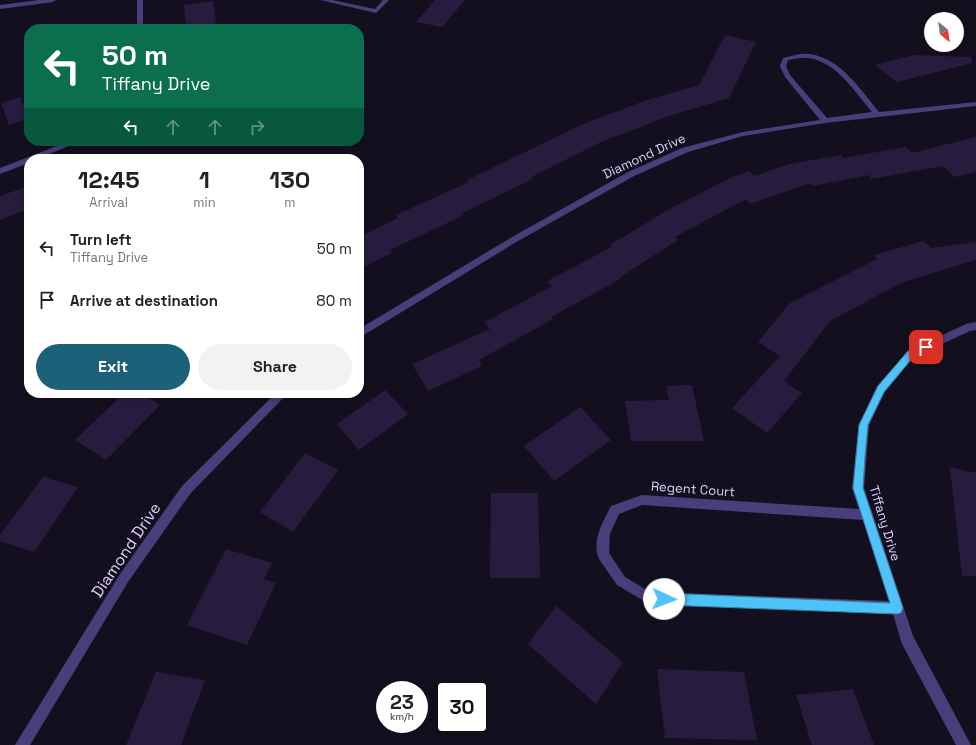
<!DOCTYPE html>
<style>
:root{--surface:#fff;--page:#f2f2f2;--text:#222;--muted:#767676;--accent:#1d6178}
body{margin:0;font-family:"Space Grotesk",sans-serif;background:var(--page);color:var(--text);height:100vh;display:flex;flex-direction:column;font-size:15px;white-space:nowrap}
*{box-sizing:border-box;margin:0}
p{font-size:13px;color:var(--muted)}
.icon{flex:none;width:22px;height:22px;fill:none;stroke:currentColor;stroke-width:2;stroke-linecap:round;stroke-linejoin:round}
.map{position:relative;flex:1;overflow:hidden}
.panel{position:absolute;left:24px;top:154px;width:340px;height:244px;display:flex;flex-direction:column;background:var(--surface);border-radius:16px;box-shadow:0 2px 6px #0003}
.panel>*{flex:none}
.top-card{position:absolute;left:24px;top:24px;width:340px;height:122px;border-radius:16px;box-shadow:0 2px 6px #0003;background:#0b6e4f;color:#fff;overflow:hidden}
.needle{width:26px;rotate:151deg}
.fabs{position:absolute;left:924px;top:12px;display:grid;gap:8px}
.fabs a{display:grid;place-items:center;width:40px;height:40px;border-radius:50%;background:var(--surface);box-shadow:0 2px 6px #0003;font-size:20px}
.speed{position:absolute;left:376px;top:681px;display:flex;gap:8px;font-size:20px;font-weight:700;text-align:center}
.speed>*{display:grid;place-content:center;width:52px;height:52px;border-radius:50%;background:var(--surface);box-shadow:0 2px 6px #0003;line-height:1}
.speed small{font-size:10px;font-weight:400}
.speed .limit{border:2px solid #111;border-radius:6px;background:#fff;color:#111}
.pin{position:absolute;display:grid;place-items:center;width:34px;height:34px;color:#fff;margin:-17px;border-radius:8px;box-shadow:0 2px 6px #0006}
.me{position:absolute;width:44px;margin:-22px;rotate:92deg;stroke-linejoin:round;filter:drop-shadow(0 0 3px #0008)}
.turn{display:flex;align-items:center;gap:14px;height:84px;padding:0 12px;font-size:18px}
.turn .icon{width:52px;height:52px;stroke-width:2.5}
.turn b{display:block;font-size:28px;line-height:34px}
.lanes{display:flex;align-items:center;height:38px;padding:0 12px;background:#0003;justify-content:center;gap:20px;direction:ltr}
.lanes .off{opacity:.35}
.eta{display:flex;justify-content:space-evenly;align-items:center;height:68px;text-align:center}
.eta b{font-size:24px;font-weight:700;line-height:28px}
.primary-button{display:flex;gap:8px;margin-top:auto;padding:8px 12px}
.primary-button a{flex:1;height:46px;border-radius:24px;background:var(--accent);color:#fff;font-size:16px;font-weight:700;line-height:46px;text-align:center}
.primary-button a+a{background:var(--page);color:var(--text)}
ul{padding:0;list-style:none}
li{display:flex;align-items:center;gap:12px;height:52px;padding:0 12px}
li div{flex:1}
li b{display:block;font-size:15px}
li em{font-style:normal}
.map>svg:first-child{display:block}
.building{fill:#281c3e}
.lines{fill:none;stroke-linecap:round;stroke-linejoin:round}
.minor{fill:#493e79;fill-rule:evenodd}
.route{fill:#4fc3f7;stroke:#337fa1}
.labels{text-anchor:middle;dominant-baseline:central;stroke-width:3;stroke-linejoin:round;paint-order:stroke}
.street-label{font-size:13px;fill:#dcd1fb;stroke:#140f1f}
.near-street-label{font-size:16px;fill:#dcd1fb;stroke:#140f1f}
</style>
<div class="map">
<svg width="976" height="745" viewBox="0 0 976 745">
<rect width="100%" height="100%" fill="#140f1f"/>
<g class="building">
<polygon points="435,0 465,0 442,27 416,22"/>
<polygon points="213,1 217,29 186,29 184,5"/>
<polygon points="725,35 756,42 729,98 666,117 601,142 531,177 533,179 462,213 464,215 390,250 392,253 359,269 359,237 398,218 396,215 469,182 467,180 579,126 644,101 699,85"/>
<polygon points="914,55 971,57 972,63 897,82 875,65"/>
<polygon points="20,97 29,118 9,125 1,103"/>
<polygon points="976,137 976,172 955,177 943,166 870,179 870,175 812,186 810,183 750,204 746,199 675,237 678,240 619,278 620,279 551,317 553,319 479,360 482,366 428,391 412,364 490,329 485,322 552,286 547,281 612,247 610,245 666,211 732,177 749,171 754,176 790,164 841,155 843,158 906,147 912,153"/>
<polygon points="29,186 29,209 0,220 0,196"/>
<polygon points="923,241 931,248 976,242 976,260 903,282 830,321 784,381 802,393 767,433 732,408 780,356 758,342 790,303 877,259 874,255"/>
<polygon points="692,385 704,441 631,441 625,401 669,400 666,386"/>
<polygon points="385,390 408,414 359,450 337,424"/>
<polygon points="124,393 141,393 160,405 106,460 75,440"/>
<polygon points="580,407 611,440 554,481 524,446"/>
<polygon points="305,453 338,470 293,532 260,512"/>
<polygon points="950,467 976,473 976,576 962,576"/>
<polygon points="43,477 78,487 34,552 0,541 0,535"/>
<polygon points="491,493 538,493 540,578 490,578"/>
<polygon points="226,549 272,563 264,579 276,583 247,645 187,625"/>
<polygon points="556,606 623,662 596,704 528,644"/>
<polygon points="657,669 744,672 757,740 665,738"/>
<polygon points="156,672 205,680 181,745 126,745"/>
<polygon points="853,689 874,745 812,745 796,695"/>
</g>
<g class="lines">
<g class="minor">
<polygon points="39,0 56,0 53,2 0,9 0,5"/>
<rect x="137" y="0" width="6" height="29"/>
<polygon points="320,0 332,0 375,9 383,0 389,0 376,13"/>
<path d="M800,54c36,-3 59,34 79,58l97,-10v4l-151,17 -82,13 -55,16 -54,24 -116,65 -159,97v-9l153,-92 116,-65 54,-24 61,-16 77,-12 -35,-43 -5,-11 3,-8zM800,58c32,-3 54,33 72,54l-45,6 -37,-43 -4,-9 2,-6z"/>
<polygon points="70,141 81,141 37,159 29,159 29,163 0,174 0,168"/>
<path d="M976,322v8l-6,1 -56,26 -29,35 -16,33 -5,63 49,148 58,109h-15l-54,-101 -9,-30 -244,-10 -32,-19 -18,-26c-8,-18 4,-37 12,-53l31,-11 217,14 -7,-21 7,-63 18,-39 31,-35 58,-27zM642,505l221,15 26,81 -239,-9 -25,-15 -16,-24 1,-19 9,-20z"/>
<polygon points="276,393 288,393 190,494 128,582 30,745 15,745 120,574 182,486"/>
</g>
</g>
<polygon class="route" points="926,344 930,347 929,350 914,356 884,392 868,425 865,456 863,488 903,608 901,613 897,614 664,605 661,603 659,599 661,595 664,593 890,603 853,488 859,425 878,386 908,351"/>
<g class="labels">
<g class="street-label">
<text transform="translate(644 156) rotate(-25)">Diamond Drive</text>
<text transform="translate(693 489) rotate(4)">Regent Court</text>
<text transform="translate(885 523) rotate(73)">Tiffany Drive</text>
</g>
<g class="near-street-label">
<text transform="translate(126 550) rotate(-56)">Diamond Drive</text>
</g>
</g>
</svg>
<div class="fabs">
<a><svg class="needle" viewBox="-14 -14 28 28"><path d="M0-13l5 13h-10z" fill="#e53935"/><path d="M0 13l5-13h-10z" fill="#767676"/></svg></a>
</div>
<div class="speed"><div>23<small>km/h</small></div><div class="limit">30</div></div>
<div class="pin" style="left:926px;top:347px;background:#d93025"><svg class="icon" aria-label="arrive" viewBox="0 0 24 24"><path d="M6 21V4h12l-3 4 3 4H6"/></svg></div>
<svg class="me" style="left:664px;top:599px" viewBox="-20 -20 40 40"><circle r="19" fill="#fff"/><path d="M0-13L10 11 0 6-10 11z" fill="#4fc3f7"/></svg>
<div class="top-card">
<div class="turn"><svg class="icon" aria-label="left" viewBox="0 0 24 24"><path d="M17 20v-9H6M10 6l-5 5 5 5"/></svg><div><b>50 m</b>Tiffany Drive</div></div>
<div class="lanes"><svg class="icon" aria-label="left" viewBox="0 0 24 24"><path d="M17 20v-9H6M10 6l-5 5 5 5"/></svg><svg class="icon off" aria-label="ahead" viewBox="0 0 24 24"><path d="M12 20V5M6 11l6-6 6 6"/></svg><svg class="icon off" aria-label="ahead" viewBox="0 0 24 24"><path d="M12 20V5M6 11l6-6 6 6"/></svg><svg class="icon off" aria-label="right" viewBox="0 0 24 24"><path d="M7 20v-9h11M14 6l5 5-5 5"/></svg></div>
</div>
<section class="panel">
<div class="eta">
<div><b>12:45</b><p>Arrival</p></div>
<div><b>1</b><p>min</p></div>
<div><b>130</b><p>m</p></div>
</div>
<ul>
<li><svg class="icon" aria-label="left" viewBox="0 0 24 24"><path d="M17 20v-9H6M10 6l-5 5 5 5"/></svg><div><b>Turn left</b><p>Tiffany Drive</p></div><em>50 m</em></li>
<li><svg class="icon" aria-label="arrive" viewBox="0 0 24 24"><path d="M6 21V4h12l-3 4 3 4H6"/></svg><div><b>Arrive at destination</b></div><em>80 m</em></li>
</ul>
<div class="primary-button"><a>Exit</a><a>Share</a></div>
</section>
</div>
